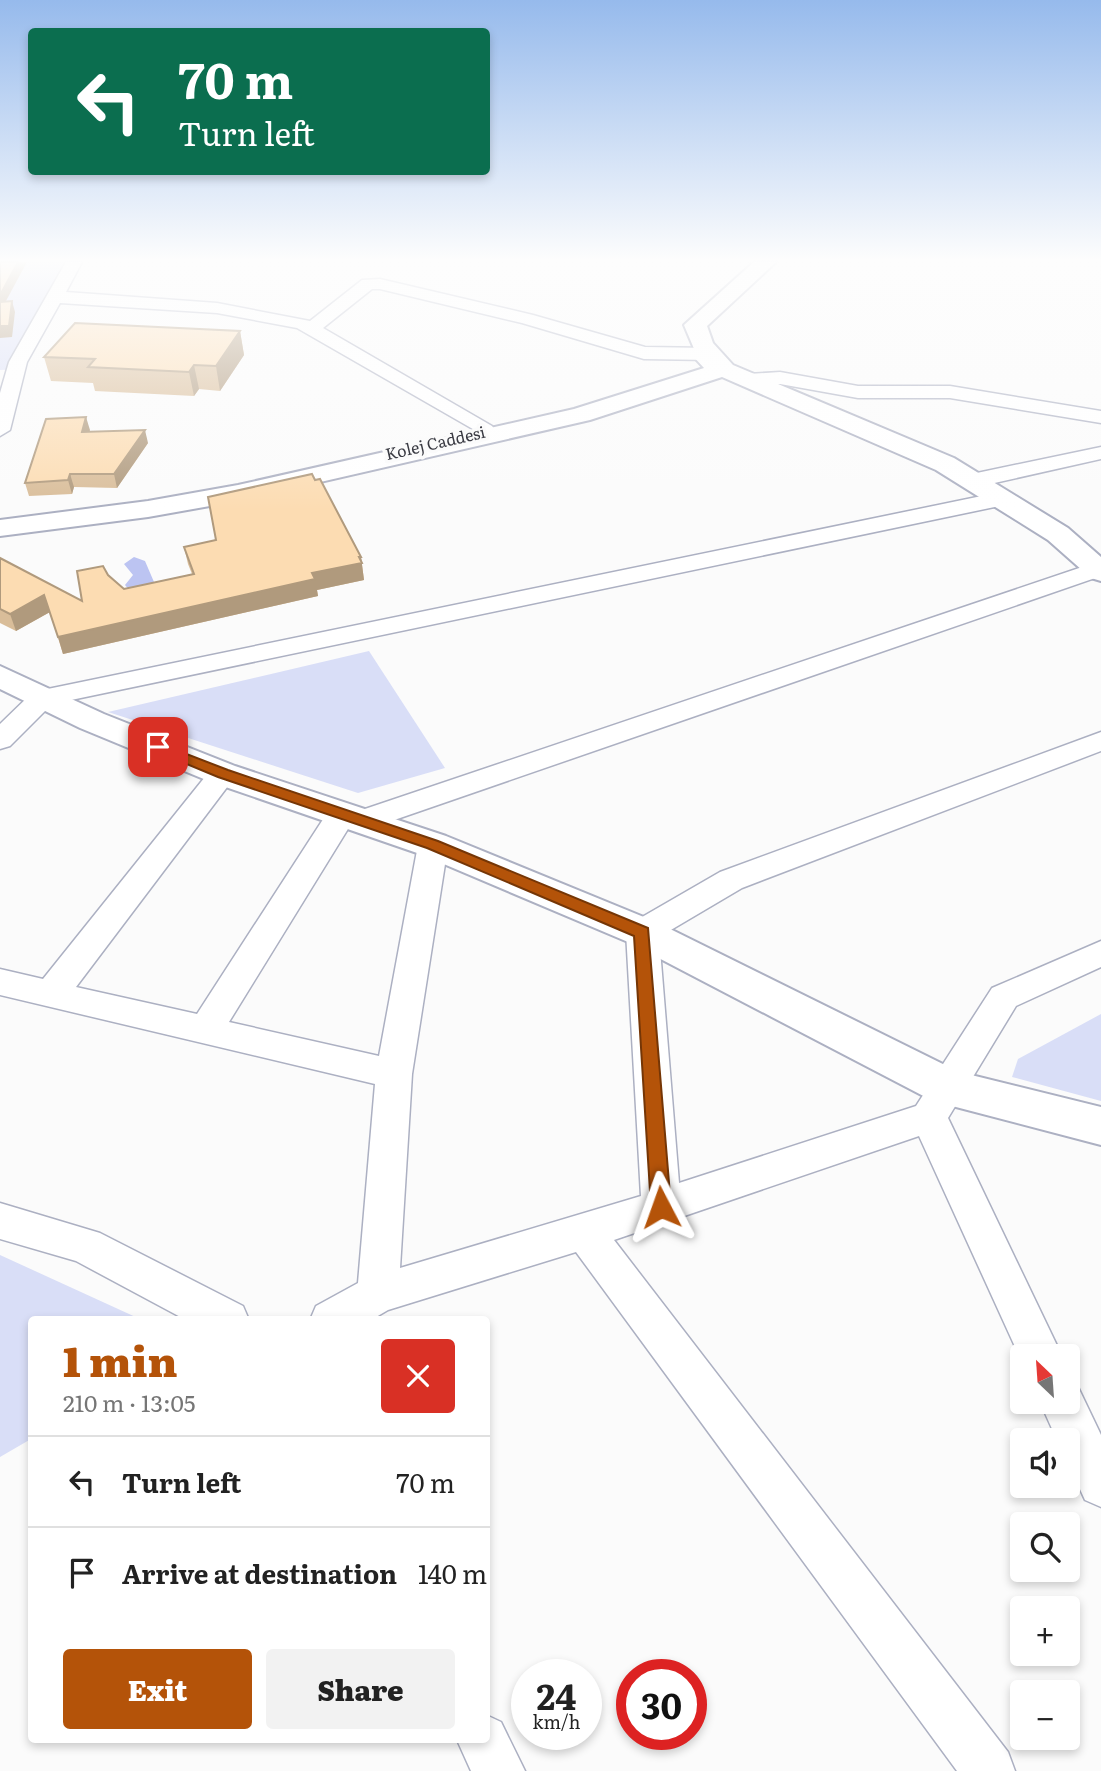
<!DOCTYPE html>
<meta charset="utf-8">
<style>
:root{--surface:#fff;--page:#f2f2f2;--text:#222;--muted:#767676;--line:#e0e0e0;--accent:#b45309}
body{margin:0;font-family:Literata,serif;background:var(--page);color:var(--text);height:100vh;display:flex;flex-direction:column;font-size:26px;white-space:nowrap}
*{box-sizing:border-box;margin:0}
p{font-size:23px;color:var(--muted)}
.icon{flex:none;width:38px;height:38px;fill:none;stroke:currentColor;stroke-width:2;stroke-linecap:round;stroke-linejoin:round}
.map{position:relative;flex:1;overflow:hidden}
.panel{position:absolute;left:28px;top:1316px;width:462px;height:427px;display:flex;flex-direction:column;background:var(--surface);border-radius:7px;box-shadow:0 4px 10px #0003}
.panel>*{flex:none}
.guide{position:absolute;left:28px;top:28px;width:462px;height:147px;border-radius:7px;box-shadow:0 4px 10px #0003;background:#0b6e4f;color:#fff;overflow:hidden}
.needle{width:46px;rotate:335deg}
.controls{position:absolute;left:1010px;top:1344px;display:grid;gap:14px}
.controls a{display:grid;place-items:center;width:70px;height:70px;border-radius:7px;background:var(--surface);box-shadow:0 4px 10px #0003;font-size:35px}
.speed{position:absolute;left:511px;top:1659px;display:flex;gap:14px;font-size:35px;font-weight:700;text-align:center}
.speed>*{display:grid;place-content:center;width:91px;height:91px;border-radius:50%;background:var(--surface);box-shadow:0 4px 10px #0003;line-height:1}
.speed small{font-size:18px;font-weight:400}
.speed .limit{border:10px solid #d22;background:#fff;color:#111}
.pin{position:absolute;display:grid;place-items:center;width:60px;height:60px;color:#fff;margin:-30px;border-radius:14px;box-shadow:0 4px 10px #0006}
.me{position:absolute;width:77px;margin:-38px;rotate:356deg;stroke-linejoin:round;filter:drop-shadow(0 0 5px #0008)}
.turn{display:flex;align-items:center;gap:24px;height:147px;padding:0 35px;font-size:32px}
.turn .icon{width:91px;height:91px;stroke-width:2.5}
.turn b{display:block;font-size:49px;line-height:60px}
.round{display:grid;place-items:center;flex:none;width:74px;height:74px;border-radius:7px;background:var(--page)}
.summary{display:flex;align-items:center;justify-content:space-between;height:119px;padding:0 35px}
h1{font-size:42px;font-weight:800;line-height:52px;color:var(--accent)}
.cta{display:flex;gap:14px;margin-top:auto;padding:14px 35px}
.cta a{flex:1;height:80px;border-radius:7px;background:var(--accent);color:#fff;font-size:28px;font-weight:800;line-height:80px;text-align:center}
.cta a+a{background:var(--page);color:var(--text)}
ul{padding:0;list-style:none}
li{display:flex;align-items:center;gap:21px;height:91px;padding:0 35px;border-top:2px solid var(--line)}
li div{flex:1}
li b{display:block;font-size:26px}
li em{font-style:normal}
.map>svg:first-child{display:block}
.green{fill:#d9def7}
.water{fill:#bcc4f2}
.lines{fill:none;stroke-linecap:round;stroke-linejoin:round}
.minor-casing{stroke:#acb0c2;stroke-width:3}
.tertiary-casing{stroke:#acb0c2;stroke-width:4}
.minor{fill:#fff;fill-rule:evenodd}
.tertiary{fill:#fff;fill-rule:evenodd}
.wall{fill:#d9bd99}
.shaded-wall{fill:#b09a7d}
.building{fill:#fcdcb2;stroke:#b09a7d;stroke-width:2}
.route{fill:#b45309;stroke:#753606;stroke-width:2}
.labels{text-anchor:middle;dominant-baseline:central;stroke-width:7;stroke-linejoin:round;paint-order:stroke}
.far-street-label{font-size:16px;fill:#3a3b43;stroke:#fbfbfb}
</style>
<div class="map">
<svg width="1101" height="1771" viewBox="0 0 1101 1771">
<rect width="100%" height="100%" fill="#fbfbfb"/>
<g class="green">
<polygon points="0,262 81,262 22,369 0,370"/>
<polygon points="369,651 445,768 358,793 108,712"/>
<polygon points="1101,1014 1101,1101 1012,1077 1018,1059"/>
<polygon points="0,1255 140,1319 32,1320 31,1439 0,1457"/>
</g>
<polygon class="water" points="134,557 145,561 154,582 152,587 130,591 125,585 133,575 124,564"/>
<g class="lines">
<defs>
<g id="minor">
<polygon points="66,262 82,262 66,292 217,303 310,321 362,280 380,279 533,315 645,347 711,348 720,354 711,360 644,359 522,323 380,289 372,289 323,328 492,426 495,430 492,434 485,436 297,328 217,313 60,303 27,362 10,430 0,436 0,393 9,362"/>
<polygon points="780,372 858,386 950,386 1101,411 1101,423 950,398 858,398 780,384 748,386 738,380 748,374"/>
<polygon points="1101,447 1101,459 972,488 961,481 972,474"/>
<polygon points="1001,492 1012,499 1009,504 52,704 10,746 0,749 0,724 33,692"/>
<polygon points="1097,562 1101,563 1101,576 374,827 363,830 351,824 229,1022 379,1056 418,845 422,838 433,835 444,838 448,845 412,1074 400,1268 641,1196 626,932 630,924 720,872 1101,732 1101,751 742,888 659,937 679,1183 916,1106 992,988 1101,941 1101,967 1016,1006 948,1118 1062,1356 1022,1356 1022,1362 919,1136 614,1240 1008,1752 1015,1771 957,1771 576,1252 388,1310 371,1320 310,1320 316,1306 358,1283 375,1084 0,995 0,969 43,979 213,767 223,765 233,767 237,774 76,987 197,1014 331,807 342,804 353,807 356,812"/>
<polygon points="0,1203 100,1233 243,1306 249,1320 186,1320 76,1261 0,1239"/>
<polygon points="1068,1383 1078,1387 1101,1435 1101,1507 1085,1500 1068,1463 1068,1440 1057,1440 1040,1402 1068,1402"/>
<polygon points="486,1715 501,1722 525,1771 471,1771 457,1740 486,1740"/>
</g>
<g id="tertiary">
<polygon points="754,262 776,262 707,326 713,343 733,365 954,458 1068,528 1101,557 1101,581 1091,578 1048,540 936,470 722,377 590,420 238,501 148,517 0,536 0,520 148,501 238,485 574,409 704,368 692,355 695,351 684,325"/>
<polygon points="0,666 104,714 235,766 446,836 656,922 959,1072 1101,1107 1101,1145 933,1101 628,942 420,854 211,782 80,728 0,689"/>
</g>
</defs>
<use href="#minor" class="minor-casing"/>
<use href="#tertiary" class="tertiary-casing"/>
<use href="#minor" class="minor"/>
<use href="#tertiary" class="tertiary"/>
</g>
<g class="wall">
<polygon points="240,331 244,355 220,391 199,389 194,396 95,391 93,383 51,381 44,357"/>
<polygon points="90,430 89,432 148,443 117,488 74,487 72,494 29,496 25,483"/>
<polygon points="184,547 361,557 364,580 317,590 318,596 63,654 50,612 16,631 0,623 0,558 82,601 108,575 124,589 192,574 188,564"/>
</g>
<g class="shaded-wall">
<polygon points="18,262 27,262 0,312 0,295"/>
<polygon points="12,301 15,312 12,337 0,338 0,326"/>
<polygon points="240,331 244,355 220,391 216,366"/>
<polygon points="194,365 199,389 194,396 189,372"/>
<polygon points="86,417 90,430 85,445 82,432"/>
<polygon points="145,430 148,443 117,488 114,474"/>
<polygon points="70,474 74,487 72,494 68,480"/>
<polygon points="361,557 364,580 317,590 318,596 63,654 58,637 312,573"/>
<polygon points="44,595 50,612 16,631 10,614"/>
</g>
<g class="building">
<polygon points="0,262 18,262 0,295"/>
<polygon points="12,301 9,326 0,326 0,302"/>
<polygon points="75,323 240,331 216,366 194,365 189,372 88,367 95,359 44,357"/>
<polygon points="86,417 82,432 145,430 114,474 70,474 68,480 25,483 46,419"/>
<polygon points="312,474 315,480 320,479 361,557 359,557 362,563 312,573 315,579 58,637 44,595 10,614 0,609 0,558 82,601 77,571 103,566 108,575 124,589 194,574 184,547 216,540 208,497"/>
</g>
<linearGradient id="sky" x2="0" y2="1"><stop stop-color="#96baec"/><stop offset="0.51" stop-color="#fdfdfd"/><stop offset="1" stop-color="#fdfdfd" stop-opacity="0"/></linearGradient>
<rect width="1101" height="510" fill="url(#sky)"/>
<polygon class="route" points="158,743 228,770 438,841 648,928 671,1207 668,1213 661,1216 654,1213 651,1207 634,936 427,848 218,777 153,750 153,744"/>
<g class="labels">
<g class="far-street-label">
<text transform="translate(435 442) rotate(-13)">Kolej Caddesi</text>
</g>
</g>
</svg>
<div class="controls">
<a><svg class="needle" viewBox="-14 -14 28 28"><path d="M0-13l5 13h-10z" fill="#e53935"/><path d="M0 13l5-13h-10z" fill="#767676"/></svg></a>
<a><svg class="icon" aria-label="sound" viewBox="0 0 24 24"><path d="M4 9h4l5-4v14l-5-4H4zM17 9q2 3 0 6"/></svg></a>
<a><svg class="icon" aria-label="search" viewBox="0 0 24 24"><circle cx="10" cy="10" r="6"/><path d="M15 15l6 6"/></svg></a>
<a>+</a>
<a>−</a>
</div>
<div class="speed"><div>24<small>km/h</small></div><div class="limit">30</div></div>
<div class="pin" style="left:158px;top:747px;background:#d93025"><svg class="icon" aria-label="arrive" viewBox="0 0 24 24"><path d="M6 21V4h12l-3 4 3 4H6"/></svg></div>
<svg class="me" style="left:661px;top:1207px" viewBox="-20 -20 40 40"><path d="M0-17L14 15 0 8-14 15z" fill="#b45309" stroke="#fff" stroke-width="4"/></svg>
<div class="guide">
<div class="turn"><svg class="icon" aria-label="left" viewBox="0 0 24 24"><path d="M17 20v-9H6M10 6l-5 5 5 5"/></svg><div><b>70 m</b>Turn left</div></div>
</div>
<section class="panel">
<div class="summary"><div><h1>1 min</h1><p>210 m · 13:05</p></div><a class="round" style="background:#d93025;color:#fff"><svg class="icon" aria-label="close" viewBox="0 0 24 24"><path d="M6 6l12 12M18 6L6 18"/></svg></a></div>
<ul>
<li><svg class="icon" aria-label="left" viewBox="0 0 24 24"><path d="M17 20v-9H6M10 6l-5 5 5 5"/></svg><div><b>Turn left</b></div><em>70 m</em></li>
<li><svg class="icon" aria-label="arrive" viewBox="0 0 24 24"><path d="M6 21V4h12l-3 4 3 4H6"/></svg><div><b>Arrive at destination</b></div><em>140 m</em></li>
</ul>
<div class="cta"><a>Exit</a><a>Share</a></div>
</section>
</div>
